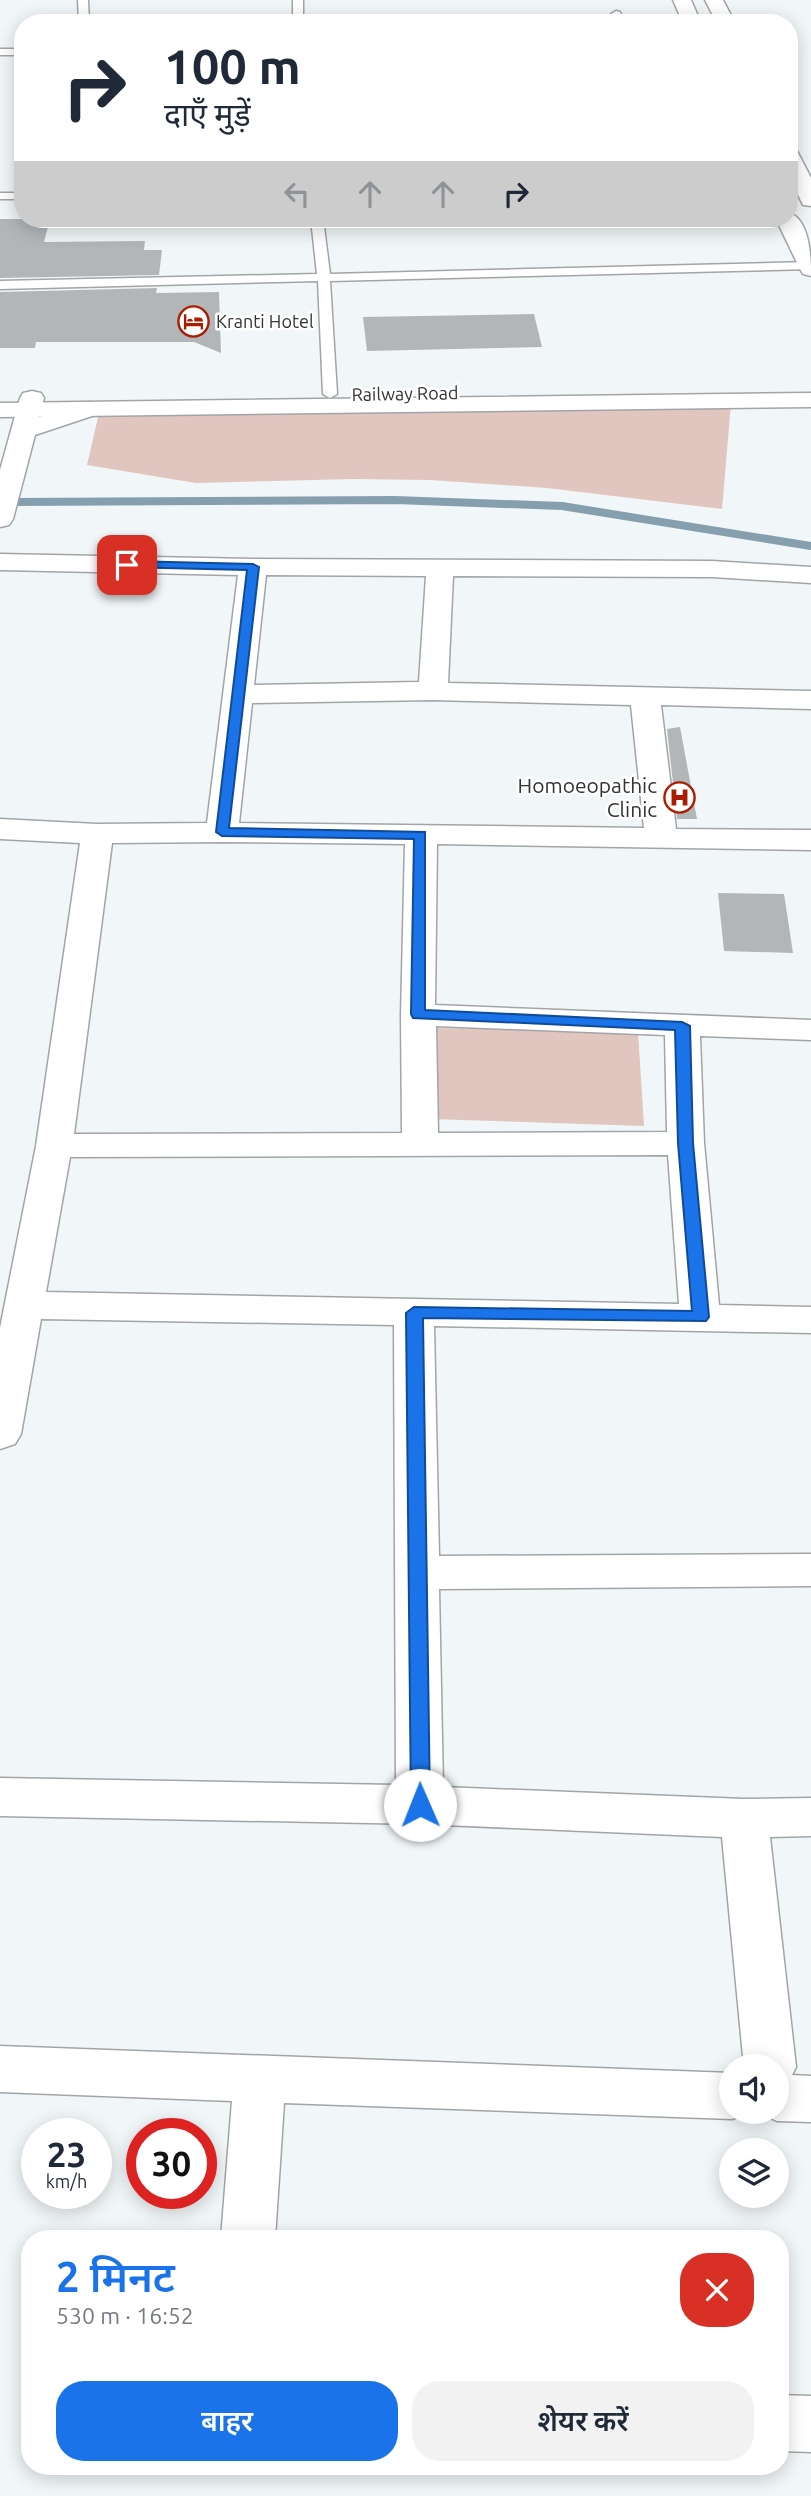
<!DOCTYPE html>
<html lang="hi">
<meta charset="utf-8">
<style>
:root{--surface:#fff;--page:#f2f2f3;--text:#1f2937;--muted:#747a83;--accent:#1a73e8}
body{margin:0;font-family:Ubuntu,"Noto Sans Devanagari",sans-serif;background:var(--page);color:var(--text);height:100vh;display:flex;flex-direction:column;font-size:26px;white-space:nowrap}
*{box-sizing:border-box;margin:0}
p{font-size:23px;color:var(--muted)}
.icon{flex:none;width:38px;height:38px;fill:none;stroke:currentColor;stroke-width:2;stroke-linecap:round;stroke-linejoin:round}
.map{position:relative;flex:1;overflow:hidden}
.side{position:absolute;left:21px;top:2230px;width:768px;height:245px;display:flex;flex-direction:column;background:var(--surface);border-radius:28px;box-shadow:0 4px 18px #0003}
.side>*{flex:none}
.hud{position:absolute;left:14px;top:14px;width:784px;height:214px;border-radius:28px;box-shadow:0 4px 18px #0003;background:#fff;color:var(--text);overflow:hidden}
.controls{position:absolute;left:719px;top:2054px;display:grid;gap:14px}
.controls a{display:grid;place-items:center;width:70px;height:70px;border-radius:50%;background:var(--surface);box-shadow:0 4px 18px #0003;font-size:35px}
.speed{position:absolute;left:21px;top:2118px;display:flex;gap:14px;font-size:35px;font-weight:700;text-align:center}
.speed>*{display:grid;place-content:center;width:91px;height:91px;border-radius:50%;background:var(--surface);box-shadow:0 4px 18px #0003;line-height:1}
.speed small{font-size:18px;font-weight:400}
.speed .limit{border:10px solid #d22;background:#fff;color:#111}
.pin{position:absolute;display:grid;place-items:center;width:60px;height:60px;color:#fff;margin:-30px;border-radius:14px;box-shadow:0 4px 10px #0006}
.me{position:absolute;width:77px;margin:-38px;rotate:359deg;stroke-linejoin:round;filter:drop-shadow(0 0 5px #0008)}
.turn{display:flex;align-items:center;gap:24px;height:147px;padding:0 35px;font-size:32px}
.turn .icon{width:91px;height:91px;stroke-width:2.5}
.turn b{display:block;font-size:49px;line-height:60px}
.lanes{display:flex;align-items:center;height:66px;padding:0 35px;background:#0003;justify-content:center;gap:35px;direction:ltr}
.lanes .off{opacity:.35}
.round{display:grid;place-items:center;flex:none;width:74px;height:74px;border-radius:28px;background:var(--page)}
.summary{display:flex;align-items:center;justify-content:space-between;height:119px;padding:0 35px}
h1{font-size:42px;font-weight:600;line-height:52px;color:var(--accent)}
.action{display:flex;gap:14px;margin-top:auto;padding:14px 35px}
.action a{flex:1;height:80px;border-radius:28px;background:var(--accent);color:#fff;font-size:28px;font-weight:600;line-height:80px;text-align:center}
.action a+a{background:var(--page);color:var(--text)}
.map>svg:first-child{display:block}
.green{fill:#e1c5bf}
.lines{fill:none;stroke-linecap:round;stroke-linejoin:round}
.stream{stroke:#869faf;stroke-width:8}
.building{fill:#b2b6b9}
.lane-casing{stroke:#a1a5a7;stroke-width:3}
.street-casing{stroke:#a1a5a7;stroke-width:3}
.secondary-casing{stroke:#a1a5a7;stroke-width:3}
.lane{fill:#fff;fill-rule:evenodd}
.street{fill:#fff;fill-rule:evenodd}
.secondary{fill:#fff;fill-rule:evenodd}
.route{fill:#1a73e8;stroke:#114b97;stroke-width:2}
.labels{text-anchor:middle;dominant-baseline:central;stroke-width:5;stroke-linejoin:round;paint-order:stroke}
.far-poi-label{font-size:18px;fill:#313334;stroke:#fff;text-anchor:start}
.far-street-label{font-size:18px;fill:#313334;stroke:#fff}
.poi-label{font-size:21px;fill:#313334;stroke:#fff;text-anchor:end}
</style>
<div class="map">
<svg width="811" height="2496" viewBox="0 0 811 2496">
<rect width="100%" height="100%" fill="#f1f6f8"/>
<g class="green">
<polygon points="731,404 722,509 547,488 431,480 352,479 196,483 87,465 99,413"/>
<polygon points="434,1028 638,1032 644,1126 431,1119"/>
</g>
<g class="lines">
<polyline class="stream" points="11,502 395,500 562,506 811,546"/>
</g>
<g class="building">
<polygon points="0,219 50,219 44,242 145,241 144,250 162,250 159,275 0,278"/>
<polygon points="157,288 156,293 219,292 221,353 194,342 36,342 35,348 0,348 0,292"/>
<polygon points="534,314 542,347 367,351 363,317"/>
<polygon points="680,727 697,819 677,819 667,729"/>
<polygon points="718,893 784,894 793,953 724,951"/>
</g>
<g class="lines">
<defs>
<g id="lane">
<polygon points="78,0 88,0 89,23 79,23"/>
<rect x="293" y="0" width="10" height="23"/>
<polygon points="616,11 620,12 625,23 615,23 611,14"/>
<rect x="0" y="49" width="23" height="6"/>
<rect x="0" y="193" width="23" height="6"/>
<polygon points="311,219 323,219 330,274 810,262 811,269 330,281 337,394 330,398 323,394 318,281 0,289 0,281 317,274"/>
</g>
<g id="street">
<polygon points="32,391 41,393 44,398 39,417 89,402 98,404 101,409 98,414 35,435 13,519 9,525 0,527 0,470 20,398 23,393"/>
<path d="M0,554l253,5 459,2 99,6v16l-99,-6 -259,-1 -5,107 363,8v18l-150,-4 15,124 135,1v20l-374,-6 -2,161 376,15v20l-111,-4 4,107 15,162 92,2v26l-377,-7 5,230 372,-2v32l-372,3 4,198 301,12 67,-1v38l-41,1 26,230 -4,8 19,1v46l-34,-1 -20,-9h20v-45h-33l-22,-230 -302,-13 -420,-8v-38l396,7 -2,-460 -353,-6 -20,115 -6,10 -15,5v-121l36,-182 44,-303 -80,-4v-20l97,5 110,-1 31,-248 -238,-5zM266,575l160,1 -7,106 -165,3zM433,700l198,5 13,123 -405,-5 13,-120zM222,842l183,2 -4,171 1,118 -328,1 38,-291zM436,1026l229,9 2,97 -229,1zM668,1155l11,149 -633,-12 24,-135z"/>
<polygon points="0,2046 732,2073 732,2112 751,2112 732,2119 284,2103 275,2238 221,2238 232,2101 0,2092"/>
<polygon points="780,2395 811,2396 811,2452 780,2451"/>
</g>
<g id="secondary">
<polygon points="673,0 691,0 701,23 683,23"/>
<polygon points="705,0 723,0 735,23 717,23"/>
<polygon points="789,147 796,149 811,178 811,206 803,205 789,176"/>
<path d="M789,213c21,6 22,45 22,63l-8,-2 -3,-5 -24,-50h13z"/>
<polygon points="811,393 811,407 0,417 0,403"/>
</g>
</defs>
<use href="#lane" class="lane-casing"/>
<use href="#street" class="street-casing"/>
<use href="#secondary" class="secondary-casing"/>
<use href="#lane" class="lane"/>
<use href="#street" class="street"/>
<use href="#secondary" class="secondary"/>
</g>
<polygon class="route" points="127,561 253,564 259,567 229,828 425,832 425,1010 682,1022 690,1026 693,1143 709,1317 706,1321 423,1318 430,1805 427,1810 420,1813 413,1810 411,1805 406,1313 414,1307 692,1311 678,1143 675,1030 413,1018 411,1014 414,839 222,836 216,832 247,570 123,567 121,565"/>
<defs>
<symbol id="hotel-ring" viewBox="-11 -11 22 22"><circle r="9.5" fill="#fff" stroke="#ab1d00" stroke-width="1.5"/><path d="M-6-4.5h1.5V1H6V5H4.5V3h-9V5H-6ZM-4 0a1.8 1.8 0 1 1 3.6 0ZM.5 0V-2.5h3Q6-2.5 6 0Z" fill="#ab1d00"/></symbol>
<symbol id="hospital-ring" viewBox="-11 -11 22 22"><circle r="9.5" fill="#fff" stroke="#ab1d00" stroke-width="1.5"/><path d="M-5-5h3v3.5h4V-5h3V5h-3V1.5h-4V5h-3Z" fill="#ab1d00"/></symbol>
</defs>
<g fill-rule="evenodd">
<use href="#hotel-ring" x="176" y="304" width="35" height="35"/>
<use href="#hospital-ring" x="662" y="780" width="35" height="35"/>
</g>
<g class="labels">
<g class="far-poi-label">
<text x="216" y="321">Kranti Hotel</text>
</g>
<g class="far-street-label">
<text transform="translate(405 393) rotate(-1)">Railway Road</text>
</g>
<g class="poi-label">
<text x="657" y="785">Homoeopathic<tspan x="657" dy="24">Clinic</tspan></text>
</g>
</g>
</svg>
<div class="controls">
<a><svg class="icon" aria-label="sound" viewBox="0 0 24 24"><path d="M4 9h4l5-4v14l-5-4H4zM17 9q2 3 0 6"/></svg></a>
<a><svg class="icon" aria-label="layers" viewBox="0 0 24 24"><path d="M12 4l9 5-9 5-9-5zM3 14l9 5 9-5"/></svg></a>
</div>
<div class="speed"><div>23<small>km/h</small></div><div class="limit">30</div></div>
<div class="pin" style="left:127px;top:565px;background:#d93025"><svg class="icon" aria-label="arrive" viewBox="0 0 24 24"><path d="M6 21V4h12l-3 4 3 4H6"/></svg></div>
<svg class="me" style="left:420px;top:1805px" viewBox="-20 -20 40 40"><circle r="19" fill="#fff"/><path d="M0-13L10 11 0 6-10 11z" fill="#1a73e8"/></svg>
<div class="hud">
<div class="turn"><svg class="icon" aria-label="right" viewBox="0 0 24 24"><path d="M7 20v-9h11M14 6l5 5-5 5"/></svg><div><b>100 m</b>दाएँ मुड़ें</div></div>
<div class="lanes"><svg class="icon off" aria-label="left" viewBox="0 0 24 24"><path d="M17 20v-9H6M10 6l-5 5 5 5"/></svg><svg class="icon off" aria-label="ahead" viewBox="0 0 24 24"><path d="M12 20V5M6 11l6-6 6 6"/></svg><svg class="icon off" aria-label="ahead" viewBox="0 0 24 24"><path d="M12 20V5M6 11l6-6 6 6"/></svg><svg class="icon" aria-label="right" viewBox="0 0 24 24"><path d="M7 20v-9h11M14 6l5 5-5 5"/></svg></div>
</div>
<section class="side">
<div class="summary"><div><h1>2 मिनट</h1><p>530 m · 16:52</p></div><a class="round" style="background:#d93025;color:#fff"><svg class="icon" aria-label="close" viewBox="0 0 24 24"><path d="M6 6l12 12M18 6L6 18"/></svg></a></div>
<div class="action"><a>बाहर</a><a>शेयर करें</a></div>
</section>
</div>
